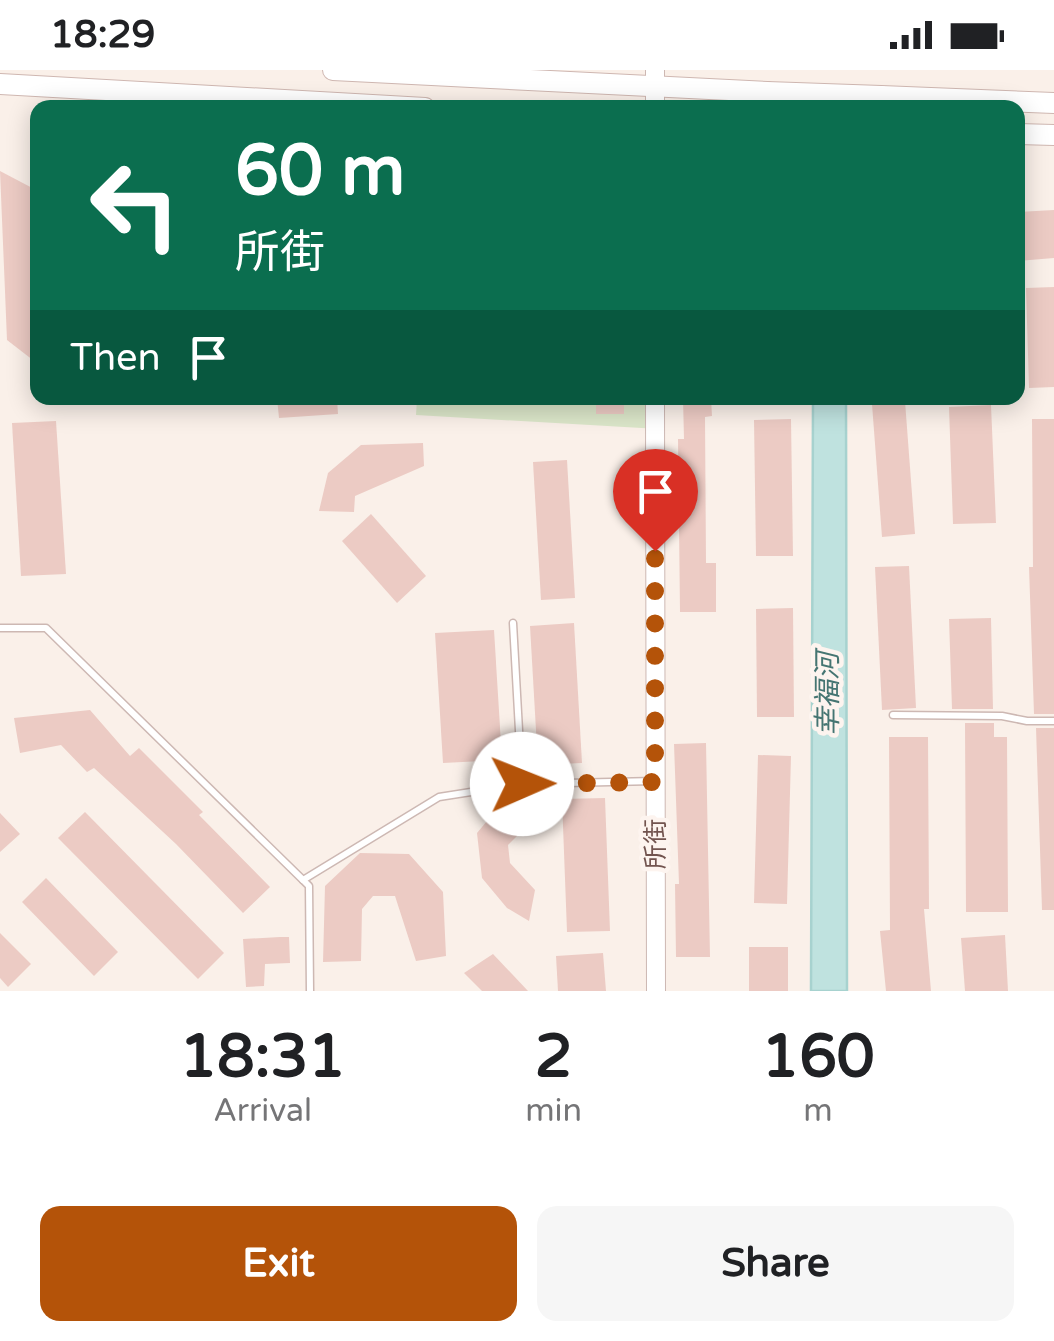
<!DOCTYPE html>
<meta charset="utf-8">
<style>
:root{--surface:#fff;--page:#f6f6f6;--text:#202124;--muted:#757577;--accent:#b45309}
body{margin:0;font-family:"Varela Round","Noto Sans SC",sans-serif;background:var(--page);color:var(--text);height:100vh;display:flex;flex-direction:column;font-size:38px;white-space:nowrap}
*{box-sizing:border-box;margin:0}
p{font-size:32px;color:var(--muted)}
.icon{flex:none;width:55px;height:55px;fill:none;stroke:currentColor;stroke-width:2;stroke-linecap:round;stroke-linejoin:round}
.map{position:relative;height:921px;overflow:hidden}
.details{display:flex;flex-direction:column;background:var(--surface);flex:1}
.details>*{flex:none}
.banner{position:absolute;left:30px;top:30px;width:995px;height:305px;border-radius:20px;box-shadow:0 5px 25px #0003;background:#0b6e4f;color:#fff;overflow:hidden}
.pin{position:absolute;display:grid;place-items:center;width:85px;height:85px;color:#fff;margin:-102px -42px;border-radius:50% 50% 50% 0;rotate:-45deg;box-shadow:0 0 10px #0007}
.pin .icon{rotate:45deg}
.me{position:absolute;width:110px;margin:-55px;rotate:89deg;stroke-linejoin:round;filter:drop-shadow(0 0 8px #0008)}
.turn{display:flex;align-items:center;gap:35px;height:210px;padding:0 40px;font-size:45px}
.turn .icon{width:130px;height:130px;stroke-width:2.5}
.turn b{display:block;font-size:70px;line-height:85px}
.then{display:flex;align-items:center;height:95px;padding:0 40px;background:#0003;gap:20px;font-size:38px}
.eta{display:flex;justify-content:space-evenly;align-items:center;height:170px;text-align:center}
.eta b{font-size:60px;font-weight:700;line-height:70px}
.button{display:flex;gap:20px;margin-top:auto;padding:20px 40px}
.button a{flex:1;height:115px;border-radius:20px;background:var(--accent);color:#fff;font-size:40px;font-weight:700;line-height:115px;text-align:center}
.button a+a{background:var(--page);color:var(--text)}
.status{display:flex;justify-content:space-between;align-items:center;height:70px;padding:0 50px;background:var(--surface);direction:ltr}
.status svg{height:28px;fill:currentColor}
.map>svg:first-child{display:block}
.green{fill:#dbe6c9}
.water{fill:#bfe2df;stroke:#a7d2cf;stroke-width:2.5}
.building{fill:#eccbc4}
.lines{fill:none;stroke-linecap:round;stroke-linejoin:round}
.service-casing{stroke:#cdb8b3;stroke-width:9}
.tertiary-casing{stroke:#cdb8b3;stroke-width:20}
.secondary-casing{stroke:#cfb7b1;stroke-width:22}
.service{stroke:#fff;stroke-width:6}
.tertiary{stroke:#fff;stroke-width:18}
.secondary{stroke:#fff;stroke-width:20}
.secondary-bridge-casing{stroke:#cfb7b1;stroke-width:22;stroke-linecap:butt}
.secondary-bridge{stroke:#fff;stroke-width:20}
.route{stroke:#b45309;stroke-width:18;stroke-dasharray:0 32.4}
.labels{text-anchor:middle;dominant-baseline:central;stroke-width:9;stroke-linejoin:round;paint-order:stroke}
.street-label{font-size:25px;fill:#72544f;stroke:#fdf4ef}
.water-label{font-size:28px;font-style:italic;fill:#457572;stroke:#fdf4ef}
</style>
<div class="status"><b>18:29</b><svg viewBox="0 0 49 12"><path d="M0 12V9h3v3zM5 12V6h3v6zM10 12V3h3v9zM15 12V0h3v12zM26 1h20v11H26zM47 4h2v5h-2z"/></svg></div>
<div class="map">
<svg width="1054" height="921" viewBox="0 0 1054 921">
<rect width="100%" height="100%" fill="#faf0e9"/>
<polygon class="green" points="417,328 658,328 659,359 416,345"/>
<polygon class="water" points="813,328 846,328 847,921 811,921"/>
<g class="building">
<polygon points="0,101 38,121 38,294 7,270"/>
<polygon points="1054,140 1054,188 1018,191 1018,142"/>
<polygon points="1054,217 1054,317 1029,318 1026,218"/>
<polygon points="277,328 337,328 338,344 279,348"/>
<rect x="596" y="328" width="28" height="16"/>
<polygon points="683,328 711,328 712,346 705,347 706,493 716,493 716,542 680,542 678,369 684,369"/>
<polygon points="905,331 915,464 882,467 872,334"/>
<polygon points="991,335 996,453 953,454 949,337"/>
<polygon points="791,349 793,486 756,486 754,350"/>
<polygon points="1032,349 1054,349 1054,644 1034,644 1029,497 1033,497"/>
<polygon points="56,351 66,504 21,506 12,353"/>
<polygon points="423,373 424,396 355,426 354,442 319,441 328,403 361,375"/>
<polygon points="567,390 575,528 541,530 533,392"/>
<polygon points="371,444 426,506 397,533 342,471"/>
<polygon points="909,496 916,638 882,640 875,497"/>
<polygon points="793,538 794,647 757,647 756,539"/>
<polygon points="991,548 993,639 952,639 949,549"/>
<polygon points="574,553 582,693 538,695 530,556"/>
<polygon points="494,560 502,690 443,693 435,563"/>
<polygon points="90,640 130,686 139,678 203,742 199,745 270,817 243,843 176,774 94,698 87,702 61,675 20,683 14,648"/>
<polygon points="965,653 994,653 994,667 1007,667 1008,842 966,842"/>
<polygon points="1036,658 1054,658 1054,840 1042,840"/>
<polygon points="889,667 928,667 929,839 924,839 931,921 886,921 880,861 890,860"/>
<polygon points="706,673 710,887 676,887 675,814 679,814 674,674"/>
<polygon points="758,685 791,686 787,834 754,833"/>
<polygon points="507,727 532,751 508,775 510,793 535,820 529,851 507,838 482,808 477,763"/>
<polygon points="605,728 610,861 567,862 562,729"/>
<polygon points="85,742 224,883 198,909 58,768"/>
<polygon points="0,743 20,764 0,782"/>
<polygon points="360,783 409,784 443,822 446,886 416,891 395,826 373,826 362,839 361,891 323,892 325,816"/>
<polygon points="46,808 118,882 94,906 22,832"/>
<polygon points="0,863 31,894 8,917 0,908"/>
<polygon points="1005,865 1008,921 965,921 961,868"/>
<polygon points="280,867 289,867 290,893 265,894 264,916 246,917 243,869"/>
<rect x="749" y="877" width="39" height="44"/>
<polygon points="603,883 606,921 558,921 556,886"/>
<polygon points="493,884 528,921 482,921 464,903"/>
</g>
<g class="lines">
<defs>
<g id="service">
<polyline points="0,558 46,558 303,810 439,727 522,714 513,553"/>
<polyline points="893,645 1002,646 1027,651 1054,651"/>
<polyline points="522,714 655,711"/>
<polyline points="303,810 309,816 310,921"/>
</g>
<g id="tertiary">
<polyline points="655,0 655,38"/>
<polyline points="655,328 656,921"/>
</g>
<g id="secondary">
<polyline points="333,0 767,22"/>
<polyline points="0,14 425,38"/>
<polyline points="881,26 1054,33"/>
<polyline points="1018,64 1054,65"/>
</g>
</defs>
<use href="#service" class="service-casing"/>
<use href="#tertiary" class="tertiary-casing"/>
<use href="#secondary" class="secondary-casing"/>
<use href="#service" class="service"/>
<use href="#tertiary" class="tertiary"/>
<use href="#secondary" class="secondary"/>
<defs>
<polyline id="secondary-bridge" points="767,22 881,26"/>
</defs>
<use href="#secondary-bridge" class="secondary-bridge-casing"/>
<use href="#secondary-bridge" class="secondary-bridge"/>
</g>
<g class="lines">
<polyline class="route" points="522,714 655,712 655,481"/>
</g>
<g class="labels">
<g class="street-label">
<text transform="translate(656 774) rotate(-90)">所街</text>
</g>
<g class="water-label">
<text transform="translate(828 624) rotate(-90)">幸福河</text>
</g>
</g>
</svg>
<div class="pin" style="left:655px;top:481px;background:#d93025"><svg class="icon" aria-label="arrive" viewBox="0 0 24 24"><path d="M6 21V4h12l-3 4 3 4H6"/></svg></div>
<svg class="me" style="left:522px;top:714px" viewBox="-20 -20 40 40"><circle r="19" fill="#fff"/><path d="M0-13L10 11 0 6-10 11z" fill="#b45309"/></svg>
<div class="banner">
<div class="turn"><svg class="icon" aria-label="left" viewBox="0 0 24 24"><path d="M17 20v-9H6M10 6l-5 5 5 5"/></svg><div><b>60 m</b>所街</div></div>
<div class="then">Then<svg class="icon" aria-label="arrive" viewBox="0 0 24 24"><path d="M6 21V4h12l-3 4 3 4H6"/></svg></div>
</div>
</div>
<section class="details">
<div class="eta">
<div><b>18:31</b><p>Arrival</p></div>
<div><b>2</b><p>min</p></div>
<div><b>160</b><p>m</p></div>
</div>
<div class="button"><a>Exit</a><a>Share</a></div>
</section>
